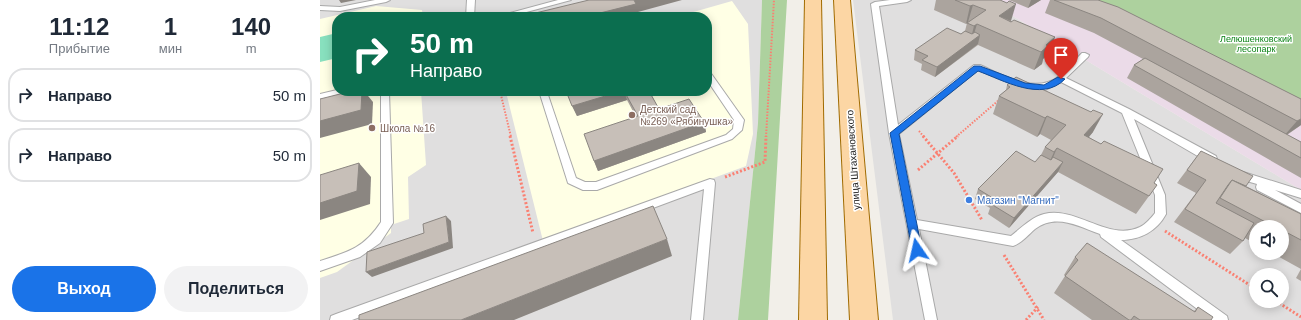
<!DOCTYPE html>
<html lang="ru">
<meta charset="utf-8">
<style>
:root{--surface:#fff;--page:#f2f2f3;--text:#1f2937;--muted:#747a83;--line:#e0e1e3;--accent:#1a73e8}
body{margin:0;font-family:Arial,sans-serif;background:var(--page);color:var(--text);height:100vh;display:flex;flex-direction:column;font-size:15px;white-space:nowrap}
*{box-sizing:border-box;margin:0}
p{font-size:13px;color:var(--muted)}
.icon{flex:none;width:22px;height:22px;fill:none;stroke:currentColor;stroke-width:2;stroke-linecap:round;stroke-linejoin:round}
.map{position:relative;flex:1;overflow:hidden}
.drawer{display:flex;flex-direction:column;background:var(--surface);width:320px}
.drawer>*{flex:none}
.guide{position:absolute;left:12px;top:12px;width:380px;height:84px;border-radius:16px;box-shadow:0 2px 10px #0003;background:#0b6e4f;color:#fff;overflow:hidden}
.buttons{position:absolute;left:929px;top:220px;display:grid;gap:8px}
.buttons a{display:grid;place-items:center;width:40px;height:40px;border-radius:50%;background:var(--surface);box-shadow:0 2px 10px #0003;font-size:20px}
.pin{position:absolute;display:grid;place-items:center;width:34px;height:34px;color:#fff;margin:-41px -17px;border-radius:50% 50% 50% 0;rotate:-45deg;box-shadow:0 0 4px #0007}
.pin .icon{rotate:45deg}
.me{position:absolute;width:44px;margin:-22px;rotate:349deg;stroke-linejoin:round;filter:drop-shadow(0 0 3px #0008)}
.turn{display:flex;align-items:center;gap:14px;height:84px;padding:0 12px;font-size:18px}
.turn .icon{width:52px;height:52px;stroke-width:2.5}
.turn b{display:block;font-size:28px;line-height:34px}
.eta{display:flex;justify-content:space-evenly;align-items:center;height:68px;text-align:center}
.eta b{font-size:24px;font-weight:700;line-height:28px}
.primary-button{display:flex;gap:8px;margin-top:auto;padding:8px 12px}
.primary-button a{flex:1;height:46px;border-radius:24px;background:var(--accent);color:#fff;font-size:16px;font-weight:700;line-height:46px;text-align:center}
.primary-button a+a{background:var(--page);color:var(--text)}
ul{padding:0;list-style:none}
li{display:flex;align-items:center;gap:12px;height:54px;margin:0 8px 6px;padding:0 4px;border:2px solid var(--line);border-radius:16px}
li div{flex:1}
li b{display:block;font-size:15px}
li em{font-style:normal}
main{display:flex;flex:1;min-height:0}
.map>svg:first-child{display:block}
.residential{fill:#e0dfdf;fill-rule:evenodd}
.industrial{fill:#ebdbe8}
.education{fill:#ffffe5}
.forest{fill:#add19e}
.pitch{fill:#88e0be}
.lines{fill:none;stroke-linecap:round;stroke-linejoin:round}
.lane-casing{stroke:#a9a9a9;stroke-width:2}
.primary-casing{stroke:#a06b00;stroke-width:2}
.path-far1{stroke:#fa8072;stroke-width:2;stroke-dasharray:1.5 1.5;stroke-linecap:butt}
.path{stroke:#fa8072;stroke-width:3;stroke-dasharray:2 2;stroke-linecap:butt}
.lane{fill:#fff;fill-rule:evenodd}
.primary{fill:#fcd6a4;fill-rule:evenodd}
.wall{fill:#aba49e}
.shaded-wall{fill:#8b8681}
.building{fill:#c7bfb8;stroke:#8b8681}
.route{fill:#1a73e8;stroke:#114b97}
.education-dot{fill:#8d6e63;stroke:#fff;stroke-width:1.5}
.shop-dot{fill:#3f7fe0;stroke:#fff;stroke-width:1.5}
.labels{text-anchor:middle;dominant-baseline:central;stroke-width:3;stroke-linejoin:round;paint-order:stroke}
.far-park-label{font-size:9px;fill:#0c8416;stroke:#fff}
.education-label{font-size:10px;fill:#785e54;stroke:#fff;text-anchor:start}
.street-label{font-size:10px;fill:#222;stroke:#fff}
.shop-label{font-size:10px;fill:#366cbe;stroke:#fff;text-anchor:start}
</style>
<main>
<section class="drawer">
<div class="eta">
<div><b>11:12</b><p>Прибытие</p></div>
<div><b>1</b><p>мин</p></div>
<div><b>140</b><p>m</p></div>
</div>
<ul>
<li><svg class="icon" aria-label="right" viewBox="0 0 24 24"><path d="M7 20v-9h11M14 6l5 5-5 5"/></svg><div><b>Направо</b></div><em>50 m</em></li>
<li><svg class="icon" aria-label="right" viewBox="0 0 24 24"><path d="M7 20v-9h11M14 6l5 5-5 5"/></svg><div><b>Направо</b></div><em>50 m</em></li>
</ul>
<div class="primary-button"><a>Выход</a><a>Поделиться</a></div>
</section>
<div class="map">
<svg width="981" height="320" viewBox="0 0 981 320">
<rect width="100%" height="100%" fill="#f2efe9"/>
<g class="residential">
<path d="M0,0h442l-4,123 -20,197h-418zM17,17h370v74h-370z"/>
<path d="M533,0h133l315,190v130h-408zM936,227h26v26h-26zM936,275h26v26h-26z"/>
</g>
<polygon class="industrial" points="666,0 767,0 981,119 981,190"/>
<g class="education">
<polygon points="412,1 428,24 433,134 426,166 223,241 187,96 203,91 387,91 387,17 356,17"/>
<polygon points="56,6 102,10 103,17 17,17 17,91 101,91 106,165 88,177 89,219 71,225 71,233 17,272 0,278 0,19"/>
</g>
<g class="forest">
<polygon points="442,0 467,0 448,320 418,320 438,123"/>
<polygon points="767,0 981,0 981,119"/>
</g>
<polygon class="pitch" points="17,33 17,58 0,62 0,37"/>
<g class="lines">
<defs>
<g id="lane">
<polygon points="55,0 70,0 66,2 20,11 0,10 0,6 20,7"/>
<polygon points="147,0 155,0 154,17 146,17"/>
<polygon points="238,0 251,0 188,17 175,17"/>
<path d="M570,0h21l-4,2 -28,4 19,119 76,-60h6c23,10 54,29 78,12 9,-6 16,-16 24,-24h3l4,2 -1,2 -22,21 63,31 87,47 1,3 -1,3h-8l-74,-43 31,76 1,19c-9,17 -26,26 -45,26l106,76 1,4h-16l-111,-83 -1,-3c-22,-8 -44,-21 -65,-5 -7,6 -13,14 -22,17l-94,-17 18,91h-12l-36,-187 -18,-129 4,-2zM658,70l46,19 21,1 16,-8 61,31 33,82v18c-4,5 -9,11 -15,14 -32,15 -63,-21 -96,-13 -12,3 -23,14 -33,22l-94,-16 -18,-86z"/>
<polygon points="387,71 390,72 424,120 422,130 412,139 277,190 263,190 248,183 219,91 227,92 256,178 265,182 276,182 406,135 413,129 414,120 387,80"/>
<polygon points="17,90 29,91 28,93 0,100 0,94"/>
<path d="M61,91h8l4,132 -13,20 -20,14 -40,14v-10c28,-9 44,-13 61,-39z"/>
<polygon points="920,171 981,190 981,198 955,190 981,204 981,213 937,190 936,187 937,184 916,178 915,175 916,172"/>
<polygon points="390,179 394,180 395,183 383,320 371,320 384,189 32,320 10,320 11,316 16,314"/>
</g>
<g id="primary">
<polygon points="485,0 501,0 507,320 479,320"/>
<polygon points="514,0 530,0 558,320 530,320"/>
</g>
</defs>
<use href="#lane" class="lane-casing"/>
<use href="#primary" class="primary-casing"/>
<g class="path-far1">
<polyline points="180,91 191,137"/>
<polyline points="599,131 604,137"/>
<polyline points="446,137 454,0"/>
<polyline points="636,137 679,100"/>
</g>
<g class="path">
<polyline points="190,136 213,233"/>
<polyline points="603,136 634,173 662,220"/>
<polyline points="598,170 638,136"/>
<polyline points="405,177 445,162 446,136"/>
<polyline points="845,231 936,289"/>
<polyline points="684,255 724,320"/>
<polyline points="956,301 981,317"/>
<polyline points="706,320 718,307"/>
</g>
<use href="#lane" class="lane"/>
<use href="#primary" class="primary"/>
</g>
<g class="wall">
<polygon points="616,0 680,0 691,21 735,37 728,54 723,59 722,64 714,70 658,45 615,77 601,70 602,64 594,60 595,50 641,34 645,31 647,23 649,22 646,24 614,10"/>
<polygon points="689,0 721,0 708,8"/>
<polygon points="730,0 778,0 981,99 981,125 967,135 981,142 981,178 807,78 814,65 823,59 774,33 725,13"/>
<polygon points="687,85 773,132 769,137 834,183 837,185 816,214 738,172 689,228 668,214 670,208 655,199 658,189 715,162 721,155 725,147 731,140 720,134 717,137 673,114 679,96 686,90"/>
<polygon points="246,91 336,91 330,93 339,109 384,122 386,132 278,171 274,161 316,117 307,100 257,116"/>
<polygon points="881,151 926,186 981,214 981,269 952,253 962,253 962,227 936,227 936,244 925,238 923,241 910,254 854,222 876,193 857,183"/>
<polygon points="755,257 874,311 878,307 891,320 772,320 734,293 745,276 744,275"/>
<polygon points="981,269 981,281 976,278"/>
</g>
<g class="shaded-wall">
<polygon points="19,0 36,0 21,3"/>
<polygon points="312,0 362,0 318,12 319,17 264,17"/>
<polygon points="711,0 721,0 708,8"/>
<polygon points="696,4 691,21 679,16"/>
<polygon points="653,5 648,22 646,24 650,6"/>
<polygon points="657,24 652,41 660,35 658,44 615,77 617,67 650,42 654,26"/>
<polygon points="735,37 728,54 723,59 722,64 714,70 721,52 726,45"/>
<polygon points="42,91 44,91 53,102 52,124 0,138 0,121"/>
<polygon points="302,91 304,91 307,100 257,116 252,106"/>
<polygon points="327,91 336,91 328,94"/>
<polygon points="783,114 773,132 755,153 764,135"/>
<polygon points="727,116 720,134 717,137 725,118"/>
<polygon points="981,119 981,125 963,137 977,121"/>
<polygon points="384,122 386,132 278,171 274,161"/>
<polygon points="737,148 729,167 726,170 734,152"/>
<polygon points="743,162 738,172 689,228 694,218"/>
<polygon points="39,163 51,177 50,204 0,220 0,203"/>
<polygon points="126,216 131,221 133,248 52,277 46,272 129,242"/>
<polygon points="347,239 352,256 194,320 141,320"/>
</g>
<g class="building">
<polygon points="269,0 314,0 316,4 264,17 199,17"/>
<polygon points="635,0 680,0 687,3 689,1 696,4 679,16 691,22 694,20 735,37 726,45 728,46 721,52 657,24 654,26 647,23 666,10 653,5 650,6"/>
<polygon points="734,0 778,0 798,7 981,99 981,119 977,121 781,18"/>
<polygon points="627,28 641,34 645,31 652,34 655,32 660,35 617,67 602,60 608,56 595,50"/>
<polygon points="825,58 981,142 981,158 814,65"/>
<polygon points="696,77 771,112 773,110 783,114 764,135 781,144 784,141 843,169 834,183 837,185 829,196 737,148 734,152 725,147 746,125 727,116 725,118 679,96 690,87 687,85"/>
<polygon points="32,91 42,91 41,110 0,121 0,99"/>
<polygon points="246,91 302,91 252,106"/>
<polygon points="304,91 329,91 339,109 369,99 384,122 274,161 264,134 318,116"/>
<polygon points="696,151 715,162 721,155 731,160 733,157 743,162 694,218 671,204 676,200 658,189"/>
<polygon points="881,151 933,176 926,186 912,180 908,185 896,203 934,223 923,241 865,209 886,180 867,170"/>
<polygon points="39,163 37,191 0,203 0,175"/>
<polygon points="912,180 981,214 981,240 962,230 962,227 955,227 900,198"/>
<polygon points="333,206 347,239 141,320 39,320 39,315"/>
<polygon points="126,216 129,242 46,272 47,252 104,233 103,224"/>
<polygon points="767,243 875,312 878,307 893,317 891,320 820,320 814,316 811,320 809,320 745,276 758,260 755,257"/>
</g>
<path class="route" d="M654,66h6l45,17 19,2 14,-8 7,2c-23,24 -62,1 -87,-8l-79,63 23,116 -1,4h-8l-1,-4 -22,-117z"/>
<g class="education-dot">
<circle cx="312" cy="115" r="4"/>
<circle cx="52" cy="128" r="4"/>
</g>
<circle class="shop-dot" cx="649" cy="200" r="4"/>
<g class="labels">
<g class="far-park-label">
<text x="936" y="39">Лелюшенковский<tspan x="936" dy="10">лесопарк</tspan></text>
</g>
<g class="education-label">
<text x="320" y="109">Детский сад<tspan x="320" dy="12">№269 «Рябинушка»</tspan></text>
<text x="60" y="128">Школа №16</text>
</g>
<g class="street-label">
<text transform="translate(533 160) rotate(-94)">улица Штахановского</text>
</g>
<g class="shop-label">
<text x="657" y="200">Магазин "Магнит"</text>
</g>
</g>
</svg>
<div class="buttons">
<a><svg class="icon" aria-label="sound" viewBox="0 0 24 24"><path d="M4 9h4l5-4v14l-5-4H4zM17 9q2 3 0 6"/></svg></a>
<a><svg class="icon" aria-label="search" viewBox="0 0 24 24"><circle cx="10" cy="10" r="6"/><path d="M15 15l6 6"/></svg></a>
</div>
<div class="pin" style="left:741px;top:79px;background:#d93025"><svg class="icon" aria-label="arrive" viewBox="0 0 24 24"><path d="M6 21V4h12l-3 4 3 4H6"/></svg></div>
<svg class="me" style="left:597px;top:250px" viewBox="-20 -20 40 40"><path d="M0-17L14 15 0 8-14 15z" fill="#1a73e8" stroke="#fff" stroke-width="4"/></svg>
<div class="guide">
<div class="turn"><svg class="icon" aria-label="right" viewBox="0 0 24 24"><path d="M7 20v-9h11M14 6l5 5-5 5"/></svg><div><b>50 m</b>Направо</div></div>
</div>
</div>
</main>
